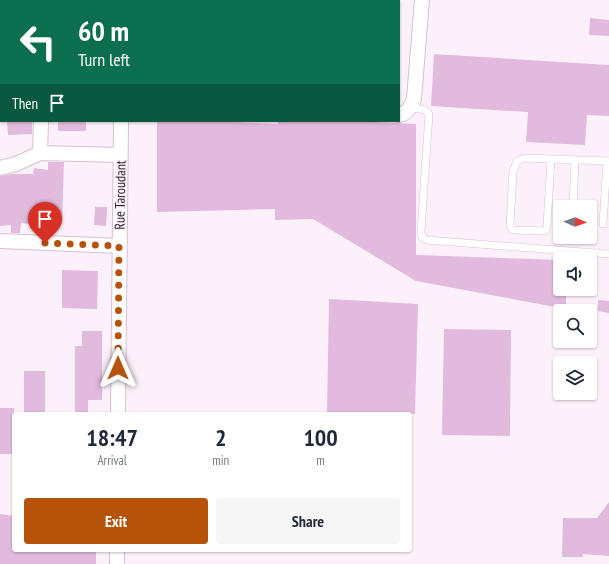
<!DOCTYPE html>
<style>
:root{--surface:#fff;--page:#f6f6f7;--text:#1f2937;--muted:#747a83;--accent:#b45309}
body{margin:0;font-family:"PT Sans Narrow",sans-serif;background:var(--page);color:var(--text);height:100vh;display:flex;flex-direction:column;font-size:15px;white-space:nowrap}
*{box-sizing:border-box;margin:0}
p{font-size:13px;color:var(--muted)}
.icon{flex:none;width:22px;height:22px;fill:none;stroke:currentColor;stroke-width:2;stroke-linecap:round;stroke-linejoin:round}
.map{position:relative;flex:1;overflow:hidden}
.details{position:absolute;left:12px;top:412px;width:400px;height:140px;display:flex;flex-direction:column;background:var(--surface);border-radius:4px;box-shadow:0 1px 3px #0004}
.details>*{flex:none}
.hud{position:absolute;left:0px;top:0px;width:400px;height:122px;box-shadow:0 1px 3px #0004;background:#0b6e4f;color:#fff;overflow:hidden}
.needle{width:26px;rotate:92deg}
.controls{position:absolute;left:553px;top:200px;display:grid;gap:8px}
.controls a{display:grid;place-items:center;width:44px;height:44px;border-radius:4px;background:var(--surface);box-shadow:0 1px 3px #0004;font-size:20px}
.pin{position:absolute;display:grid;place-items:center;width:34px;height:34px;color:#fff;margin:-41px -17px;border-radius:50% 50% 50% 0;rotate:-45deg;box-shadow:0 0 4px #0007}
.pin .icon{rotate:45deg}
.me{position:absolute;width:44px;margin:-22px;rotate:0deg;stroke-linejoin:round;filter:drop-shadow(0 0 3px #0008)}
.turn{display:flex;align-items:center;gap:14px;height:84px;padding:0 12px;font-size:18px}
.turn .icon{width:52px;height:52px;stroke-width:2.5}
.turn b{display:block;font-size:28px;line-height:34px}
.then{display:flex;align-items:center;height:38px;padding:0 12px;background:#0003;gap:8px;font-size:15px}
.eta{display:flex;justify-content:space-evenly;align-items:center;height:68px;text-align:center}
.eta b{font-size:24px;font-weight:800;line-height:28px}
.cta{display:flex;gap:8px;margin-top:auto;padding:8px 12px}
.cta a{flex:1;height:46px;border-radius:4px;background:var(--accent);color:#fff;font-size:16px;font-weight:800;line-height:46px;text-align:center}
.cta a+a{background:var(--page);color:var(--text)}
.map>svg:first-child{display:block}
.building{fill:#e1badd}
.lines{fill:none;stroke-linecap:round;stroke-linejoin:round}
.lane-casing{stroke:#d9bed5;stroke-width:8}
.street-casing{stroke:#d9bed5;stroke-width:16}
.lane{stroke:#fff;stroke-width:7}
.street{stroke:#fff;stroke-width:14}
.route{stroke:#b45309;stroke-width:7;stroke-dasharray:0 12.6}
.labels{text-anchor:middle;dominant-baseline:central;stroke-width:3;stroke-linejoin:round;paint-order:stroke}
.street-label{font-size:14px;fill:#30252e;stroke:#fcf1fa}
</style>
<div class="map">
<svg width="609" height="564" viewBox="0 0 609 564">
<rect width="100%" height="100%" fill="#fcf1fa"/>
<g class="building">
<polygon points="590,18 609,20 609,36 589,35"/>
<polygon points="434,54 609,65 609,116 587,115 585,145 526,142 528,112 431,106"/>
<polygon points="7,121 32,121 32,134 8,135"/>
<rect x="58" y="121" width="28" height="10"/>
<polygon points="157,121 214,121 278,124 278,121 352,121 416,124 416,255 560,260 560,289 566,289 566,309 416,281 313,219 275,220 275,209 157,212"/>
<polygon points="48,162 64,162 62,224 44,225 44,226 21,223 20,233 11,233 11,225 0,226 0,176 12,174 33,174 34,168 48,170"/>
<polygon points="95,207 107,207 106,226 94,225"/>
<polygon points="62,270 98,271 97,309 62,308"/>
<polygon points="329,299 418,304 415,414 327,414"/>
<polygon points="598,300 609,301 609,313 598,311"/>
<polygon points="444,329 511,330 510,436 442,435"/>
<polygon points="82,331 102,331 102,400 88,400 88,414 75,414 75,346 82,346"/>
<rect x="24" y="371" width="21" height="43"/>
<rect x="0" y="408" width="14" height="46"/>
<polygon points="609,502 609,556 583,554 583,557 562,557 563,518 597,518"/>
<polygon points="0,514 14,516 14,550 96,550 96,564 0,564"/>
</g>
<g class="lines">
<defs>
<g id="lane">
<polyline points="411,107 425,110 429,114 421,231 422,237 426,240 609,254"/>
<polyline points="551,159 547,227 545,231 513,230 511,228 510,225 513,172 517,161 525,158 609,161"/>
<polyline points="573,207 575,160"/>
<polyline points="603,224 607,161"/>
</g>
<g id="street">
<polyline points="123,1 123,0"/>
<polyline points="0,24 1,24"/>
<path d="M399,115c9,-2 12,-8 15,-16l8,-99"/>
<polyline points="40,153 41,121"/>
<polyline points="0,168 16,164 40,153 120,155"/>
<polyline points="0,241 119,246"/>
<polyline points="118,414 121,121"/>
<polyline points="117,564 117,550"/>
</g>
</defs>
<use href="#lane" class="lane-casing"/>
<use href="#street" class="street-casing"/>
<use href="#lane" class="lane"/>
<use href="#street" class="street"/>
</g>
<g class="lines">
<polyline class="route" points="45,243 119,246 118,368"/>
</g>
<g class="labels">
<g class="street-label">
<text transform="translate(120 195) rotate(-89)">Rue Taroudant</text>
</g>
</g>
</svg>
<div class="controls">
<a><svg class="needle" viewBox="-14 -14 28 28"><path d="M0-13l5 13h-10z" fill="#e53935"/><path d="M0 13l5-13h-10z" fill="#747a83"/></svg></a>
<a><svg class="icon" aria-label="sound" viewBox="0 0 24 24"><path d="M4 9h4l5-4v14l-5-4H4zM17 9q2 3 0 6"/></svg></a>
<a><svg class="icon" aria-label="search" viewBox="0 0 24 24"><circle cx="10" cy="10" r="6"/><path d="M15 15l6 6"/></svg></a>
<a><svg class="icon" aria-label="layers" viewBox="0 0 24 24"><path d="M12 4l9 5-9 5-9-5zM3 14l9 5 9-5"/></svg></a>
</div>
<div class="pin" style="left:45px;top:243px;background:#d93025"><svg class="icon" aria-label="arrive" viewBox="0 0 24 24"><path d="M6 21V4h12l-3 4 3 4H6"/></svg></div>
<svg class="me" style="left:118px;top:368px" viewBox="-20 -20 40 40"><path d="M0-17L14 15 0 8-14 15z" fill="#b45309" stroke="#fff" stroke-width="4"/></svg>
<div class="hud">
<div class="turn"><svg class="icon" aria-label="left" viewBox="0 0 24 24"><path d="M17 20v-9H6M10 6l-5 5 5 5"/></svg><div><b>60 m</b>Turn left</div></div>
<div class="then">Then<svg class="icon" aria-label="arrive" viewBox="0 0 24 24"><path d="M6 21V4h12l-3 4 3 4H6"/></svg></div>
</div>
<section class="details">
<div class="eta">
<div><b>18:47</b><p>Arrival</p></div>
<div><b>2</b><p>min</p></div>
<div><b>100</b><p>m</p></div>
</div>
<div class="cta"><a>Exit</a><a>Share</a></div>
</section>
</div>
